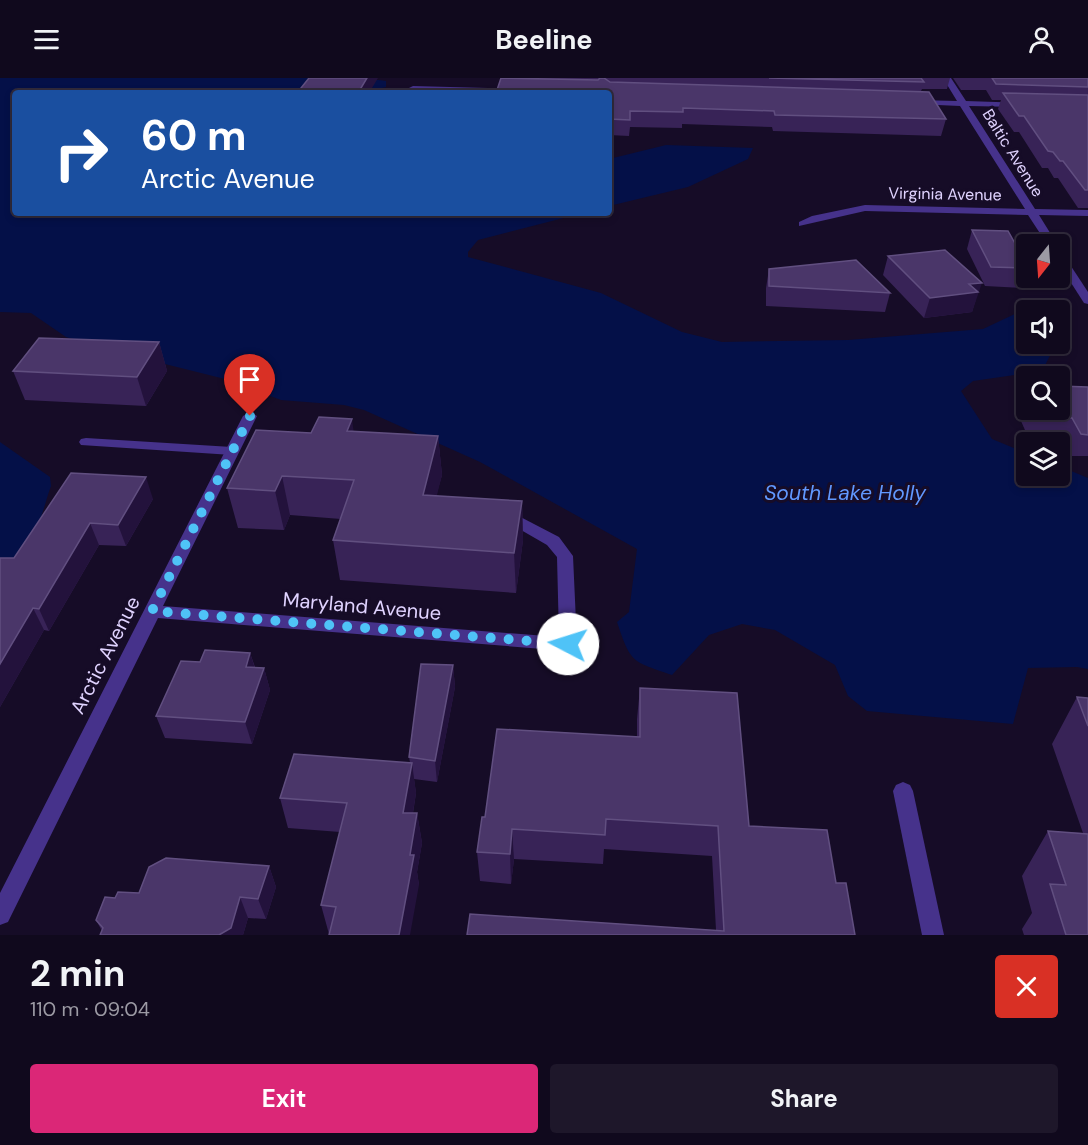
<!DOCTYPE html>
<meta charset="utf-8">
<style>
:root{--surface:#10091d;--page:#1e172a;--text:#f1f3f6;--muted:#9c9aa4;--line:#302a3b;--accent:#db2777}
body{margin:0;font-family:"DM Sans",sans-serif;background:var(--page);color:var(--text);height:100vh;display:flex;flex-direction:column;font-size:22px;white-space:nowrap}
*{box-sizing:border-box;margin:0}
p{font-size:20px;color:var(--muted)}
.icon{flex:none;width:33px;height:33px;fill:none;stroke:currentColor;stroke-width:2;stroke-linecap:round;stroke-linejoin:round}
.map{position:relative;height:857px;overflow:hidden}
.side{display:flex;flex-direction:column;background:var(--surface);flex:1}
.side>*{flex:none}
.banner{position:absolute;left:12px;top:12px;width:600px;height:126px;border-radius:6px;box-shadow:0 3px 9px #0003,0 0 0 2px var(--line);background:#1a4fa0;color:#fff;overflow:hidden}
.needle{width:39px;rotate:197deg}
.fabs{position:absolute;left:1016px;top:156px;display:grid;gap:12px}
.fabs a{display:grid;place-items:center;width:54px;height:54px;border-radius:6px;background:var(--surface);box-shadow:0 3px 9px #0003,0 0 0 2px var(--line);font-size:30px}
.pin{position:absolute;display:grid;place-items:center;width:51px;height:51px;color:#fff;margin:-62px -26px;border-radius:50% 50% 50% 0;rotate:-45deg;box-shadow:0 0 6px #0007}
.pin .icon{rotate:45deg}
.me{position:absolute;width:66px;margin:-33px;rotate:275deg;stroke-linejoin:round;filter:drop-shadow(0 0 4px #0008)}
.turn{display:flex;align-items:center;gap:21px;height:126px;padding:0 30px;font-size:27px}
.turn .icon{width:78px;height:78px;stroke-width:2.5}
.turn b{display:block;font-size:42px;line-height:51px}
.round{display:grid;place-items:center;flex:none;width:63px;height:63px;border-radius:6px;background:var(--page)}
.summary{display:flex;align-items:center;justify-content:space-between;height:102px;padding:0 30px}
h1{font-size:36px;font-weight:700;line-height:45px}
.cta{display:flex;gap:12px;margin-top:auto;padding:12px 30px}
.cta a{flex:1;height:69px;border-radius:6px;background:var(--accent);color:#fff;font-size:24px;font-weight:700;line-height:69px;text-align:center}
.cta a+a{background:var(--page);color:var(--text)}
header{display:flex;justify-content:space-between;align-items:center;height:78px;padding:0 30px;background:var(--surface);font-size:27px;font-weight:700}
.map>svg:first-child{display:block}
.water{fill:#041048}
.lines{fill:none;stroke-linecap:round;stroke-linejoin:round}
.lane{fill:#46328b;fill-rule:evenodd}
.street{fill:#46328b;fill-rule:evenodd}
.wall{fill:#382357}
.shaded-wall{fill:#23123c}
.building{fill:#4a3669;stroke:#614f80;stroke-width:1.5}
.route{stroke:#4fc3f7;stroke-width:10;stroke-dasharray:0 18}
.labels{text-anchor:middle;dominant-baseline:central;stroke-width:6;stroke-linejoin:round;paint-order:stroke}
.far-street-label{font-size:16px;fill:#e0d3ff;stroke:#160c27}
.street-label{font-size:20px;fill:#e0d3ff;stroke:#160c27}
.water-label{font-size:21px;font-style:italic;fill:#6198ff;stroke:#160c27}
</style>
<header><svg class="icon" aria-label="menu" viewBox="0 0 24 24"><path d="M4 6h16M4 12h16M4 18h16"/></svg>Beeline<svg class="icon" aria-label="person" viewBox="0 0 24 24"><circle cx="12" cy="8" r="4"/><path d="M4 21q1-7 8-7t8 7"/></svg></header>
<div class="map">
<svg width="1088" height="857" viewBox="0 0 1088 857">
<rect width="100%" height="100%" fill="#160c27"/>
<g class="water">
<path d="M0,0h325l54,2 7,1v6l-23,6h-348v120h568l-105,27 -10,12v5l133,36 81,39 40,10 126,-2 135,-11 40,-19 3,2v32h30l-14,27 -69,10 -12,10 31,48 34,14v23h33v-10l29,12v191l-11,-2 -49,1 -15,56 -146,-13 -19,-15 -13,-31 -60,-35 -33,-6 -33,11 -37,40c-40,-14 -41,-11 -55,-53l12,-10 8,-63 -157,-87 -116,-52 -20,-5 -63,-5 -56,-21 -124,-31 -35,-11 -35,-24 -31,-1z"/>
<polygon points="666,67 753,70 748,81 688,109 609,128 609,81"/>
<path d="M0,364l50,35 1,9c-11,30 -15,69 -51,78z"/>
</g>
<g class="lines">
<g class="lane">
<polygon points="86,360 232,369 239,373 232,377 81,367 79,364 81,361"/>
<polygon points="903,704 910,707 913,713 944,857 922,857 893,713 896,707"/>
</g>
<g class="street">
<polygon points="943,0 951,0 966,23 1023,25 1024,27 1020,29 969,28 1035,131 1088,132 1088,138 1039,137 1057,166 1047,166 1028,137 865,133 799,148 799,144 812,138 865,127 1025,131 960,28 915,26 911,24 915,22 957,23"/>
<polygon points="413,8 488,10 492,12 488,14 410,12 409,10"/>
<polygon points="1059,175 1063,176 1088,214 1088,226 1084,225 1059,186"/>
<polygon points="250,334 257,338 163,528 559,559 557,479 547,467 500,440 497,436 500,432 505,431 559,459 573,478 577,566 574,571 568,573 158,540 8,844 0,847 0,815 243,338"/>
</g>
</g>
<g class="wall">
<polygon points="504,0 950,0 947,11 922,11 921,13 946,41 941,58 773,53 772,49 682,46 682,50 630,49 629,58 609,57 609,15 497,12"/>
<polygon points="953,0 1088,0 1088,130 1078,130 1058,100 1054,100 1048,90 1042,90 1019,54 1014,54 998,31 1001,22 992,22 986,12 961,12"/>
<polygon points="972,152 1026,185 1026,200 1023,210 985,208 967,171"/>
<polygon points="888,178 976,224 975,224 972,234 924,240 883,197"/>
<polygon points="769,191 890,215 885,234 766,228 766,210"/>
<polygon points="159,264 167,293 146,328 25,322 13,293"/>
<polygon points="1022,307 1026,307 1026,332 1059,332 1088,309 1088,378 1072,378 1063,361 1028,359 1014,327"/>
<polygon points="354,354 438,358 442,397 436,418 522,423 523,462 516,515 340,502 333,462 341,441 290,437 284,452 238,450 227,410 311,355"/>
<polygon points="71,395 153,421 126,468 99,467 49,553 44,552 0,629 0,480 14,480"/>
<polygon points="250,575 255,589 264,590 270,612 252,666 165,660 156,638 200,584"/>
<polygon points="453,587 455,609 437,704 414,701 416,715 413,735 417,735 422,765 417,794 419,807 329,856 321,827 340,754 288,750 280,720 410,685 409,679"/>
<polygon points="640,610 749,748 836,805 855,857 716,852 712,778 604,771 603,786 514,781 511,806 480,803 477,774 485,739 637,658 637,641"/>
<polygon points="1077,619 1088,620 1088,857 1024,857 1022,851 1032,835 1022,798 1048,753 1083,755 1052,666"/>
<polygon points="269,788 276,809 266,841 248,840 243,857 100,857 102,853 96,842 115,820"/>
</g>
<g class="shaded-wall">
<polygon points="367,0 378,0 369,15 358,15"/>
<polygon points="982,205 972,234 924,240 930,220 969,206"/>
<polygon points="159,264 167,293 146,328 137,299"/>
<polygon points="352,341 357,380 347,353"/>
<polygon points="438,358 442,397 427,457 423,417"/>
<polygon points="282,398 290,437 284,452 275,413"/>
<polygon points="146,399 153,421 126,468 118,447"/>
<polygon points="522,423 523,462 516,515 514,475"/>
<polygon points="90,445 99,467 49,553 39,531"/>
<polygon points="33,530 44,552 0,629 0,586"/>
<polygon points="250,575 257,597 246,589"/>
<polygon points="453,587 455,609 437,704 435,683"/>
<polygon points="264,590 270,612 252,666 245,644"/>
<polygon points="412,685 416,715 408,765 403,735"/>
<polygon points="417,735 422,765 417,794 419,807 410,857 399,857 410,777"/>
<polygon points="512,751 514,781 511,806 510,776"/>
<polygon points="269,788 276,809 266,841 258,821"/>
<polygon points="240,819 248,840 243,857 219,857"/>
</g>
<g class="building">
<polygon points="309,0 367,0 358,15 297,15"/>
<polygon points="501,0 598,2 600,0 604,0 610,4 929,14 946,41 775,37 774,33 683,30 683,34 630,33 630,42 609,41 609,15 467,15 468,11 497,12"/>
<polygon points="769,0 921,0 924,4"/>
<polygon points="992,0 1088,0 1088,9 996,6"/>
<polygon points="1003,15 1088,17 1088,112 1085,112 1063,83 1060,83 1053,74 1048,73 1024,38 1019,38"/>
<polygon points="972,152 1008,153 1026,185 1026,190 991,189"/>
<polygon points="945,172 982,205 969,206 978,214 930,220 888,178"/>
<polygon points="856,182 890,215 769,208 769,191"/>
<polygon points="39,260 159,264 137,299 13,293"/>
<polygon points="1022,307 1026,307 1026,316"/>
<polygon points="1059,308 1088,309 1088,357 1081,356 1072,340 1036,338 1033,332 1059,332"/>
<polygon points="319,339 352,341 347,353 438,358 423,417 522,423 514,475 333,462 354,402 282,398 275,413 227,410 256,352 311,355"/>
<polygon points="71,395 146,399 118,447 90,445 39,531 33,530 0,586 0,480 14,480"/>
<polygon points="205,572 250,575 246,589 264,590 245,644 156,638 181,583 200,584"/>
<polygon points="421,586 453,587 435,683 409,679"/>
<polygon points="640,610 737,615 749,748 827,752 836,805 846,805 855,857 467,857 470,836 724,853 718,748 606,741 605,757 512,751 510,776 477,774 482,739 485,739 497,651 640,659"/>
<polygon points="1077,619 1088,620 1088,648"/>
<polygon points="294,676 412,685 403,735 417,735 410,777 414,777 399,857 329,857 336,829 321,827 347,725 280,720"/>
<polygon points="1048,753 1088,756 1088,857 1066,857 1050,806 1066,807"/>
<polygon points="166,780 269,788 258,821 240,819 231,850 219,857 100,857 103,850 96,842 105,819 115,820 118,814 139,815 149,789"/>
</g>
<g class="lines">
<polyline class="route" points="250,338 152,533 568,566"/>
</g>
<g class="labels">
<g class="far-street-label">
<text transform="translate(1013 75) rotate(58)">Baltic Avenue</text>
<text transform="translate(945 116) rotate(1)">Virginia Avenue</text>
</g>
<g class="street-label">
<text transform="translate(362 528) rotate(5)">Maryland Avenue</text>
<text transform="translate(105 577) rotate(-63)">Arctic Avenue</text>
</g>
<g class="water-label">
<text x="845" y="415">South Lake Holly</text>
</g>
</g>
</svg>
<div class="fabs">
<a><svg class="needle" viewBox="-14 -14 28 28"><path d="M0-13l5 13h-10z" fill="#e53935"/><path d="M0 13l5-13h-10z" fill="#9c9aa4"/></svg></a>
<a><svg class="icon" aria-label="sound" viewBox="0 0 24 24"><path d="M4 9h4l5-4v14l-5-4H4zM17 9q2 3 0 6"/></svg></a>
<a><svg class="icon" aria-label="search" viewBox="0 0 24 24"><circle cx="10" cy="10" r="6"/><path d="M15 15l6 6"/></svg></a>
<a><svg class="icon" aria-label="layers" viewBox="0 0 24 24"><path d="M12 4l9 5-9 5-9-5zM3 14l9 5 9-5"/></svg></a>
</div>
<div class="pin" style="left:250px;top:338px;background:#d93025"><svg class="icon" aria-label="arrive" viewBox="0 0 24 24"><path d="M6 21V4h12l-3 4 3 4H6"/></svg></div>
<svg class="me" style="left:568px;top:566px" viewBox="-20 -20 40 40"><circle r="19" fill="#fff"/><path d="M0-13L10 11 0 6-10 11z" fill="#4fc3f7"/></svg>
<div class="banner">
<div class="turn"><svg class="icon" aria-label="right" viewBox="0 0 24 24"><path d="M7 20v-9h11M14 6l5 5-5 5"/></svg><div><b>60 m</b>Arctic Avenue</div></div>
</div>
</div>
<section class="side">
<div class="summary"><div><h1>2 min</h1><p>110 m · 09:04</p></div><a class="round" style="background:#d93025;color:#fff"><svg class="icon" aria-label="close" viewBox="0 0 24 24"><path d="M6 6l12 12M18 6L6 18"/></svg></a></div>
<div class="cta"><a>Exit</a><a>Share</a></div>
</section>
